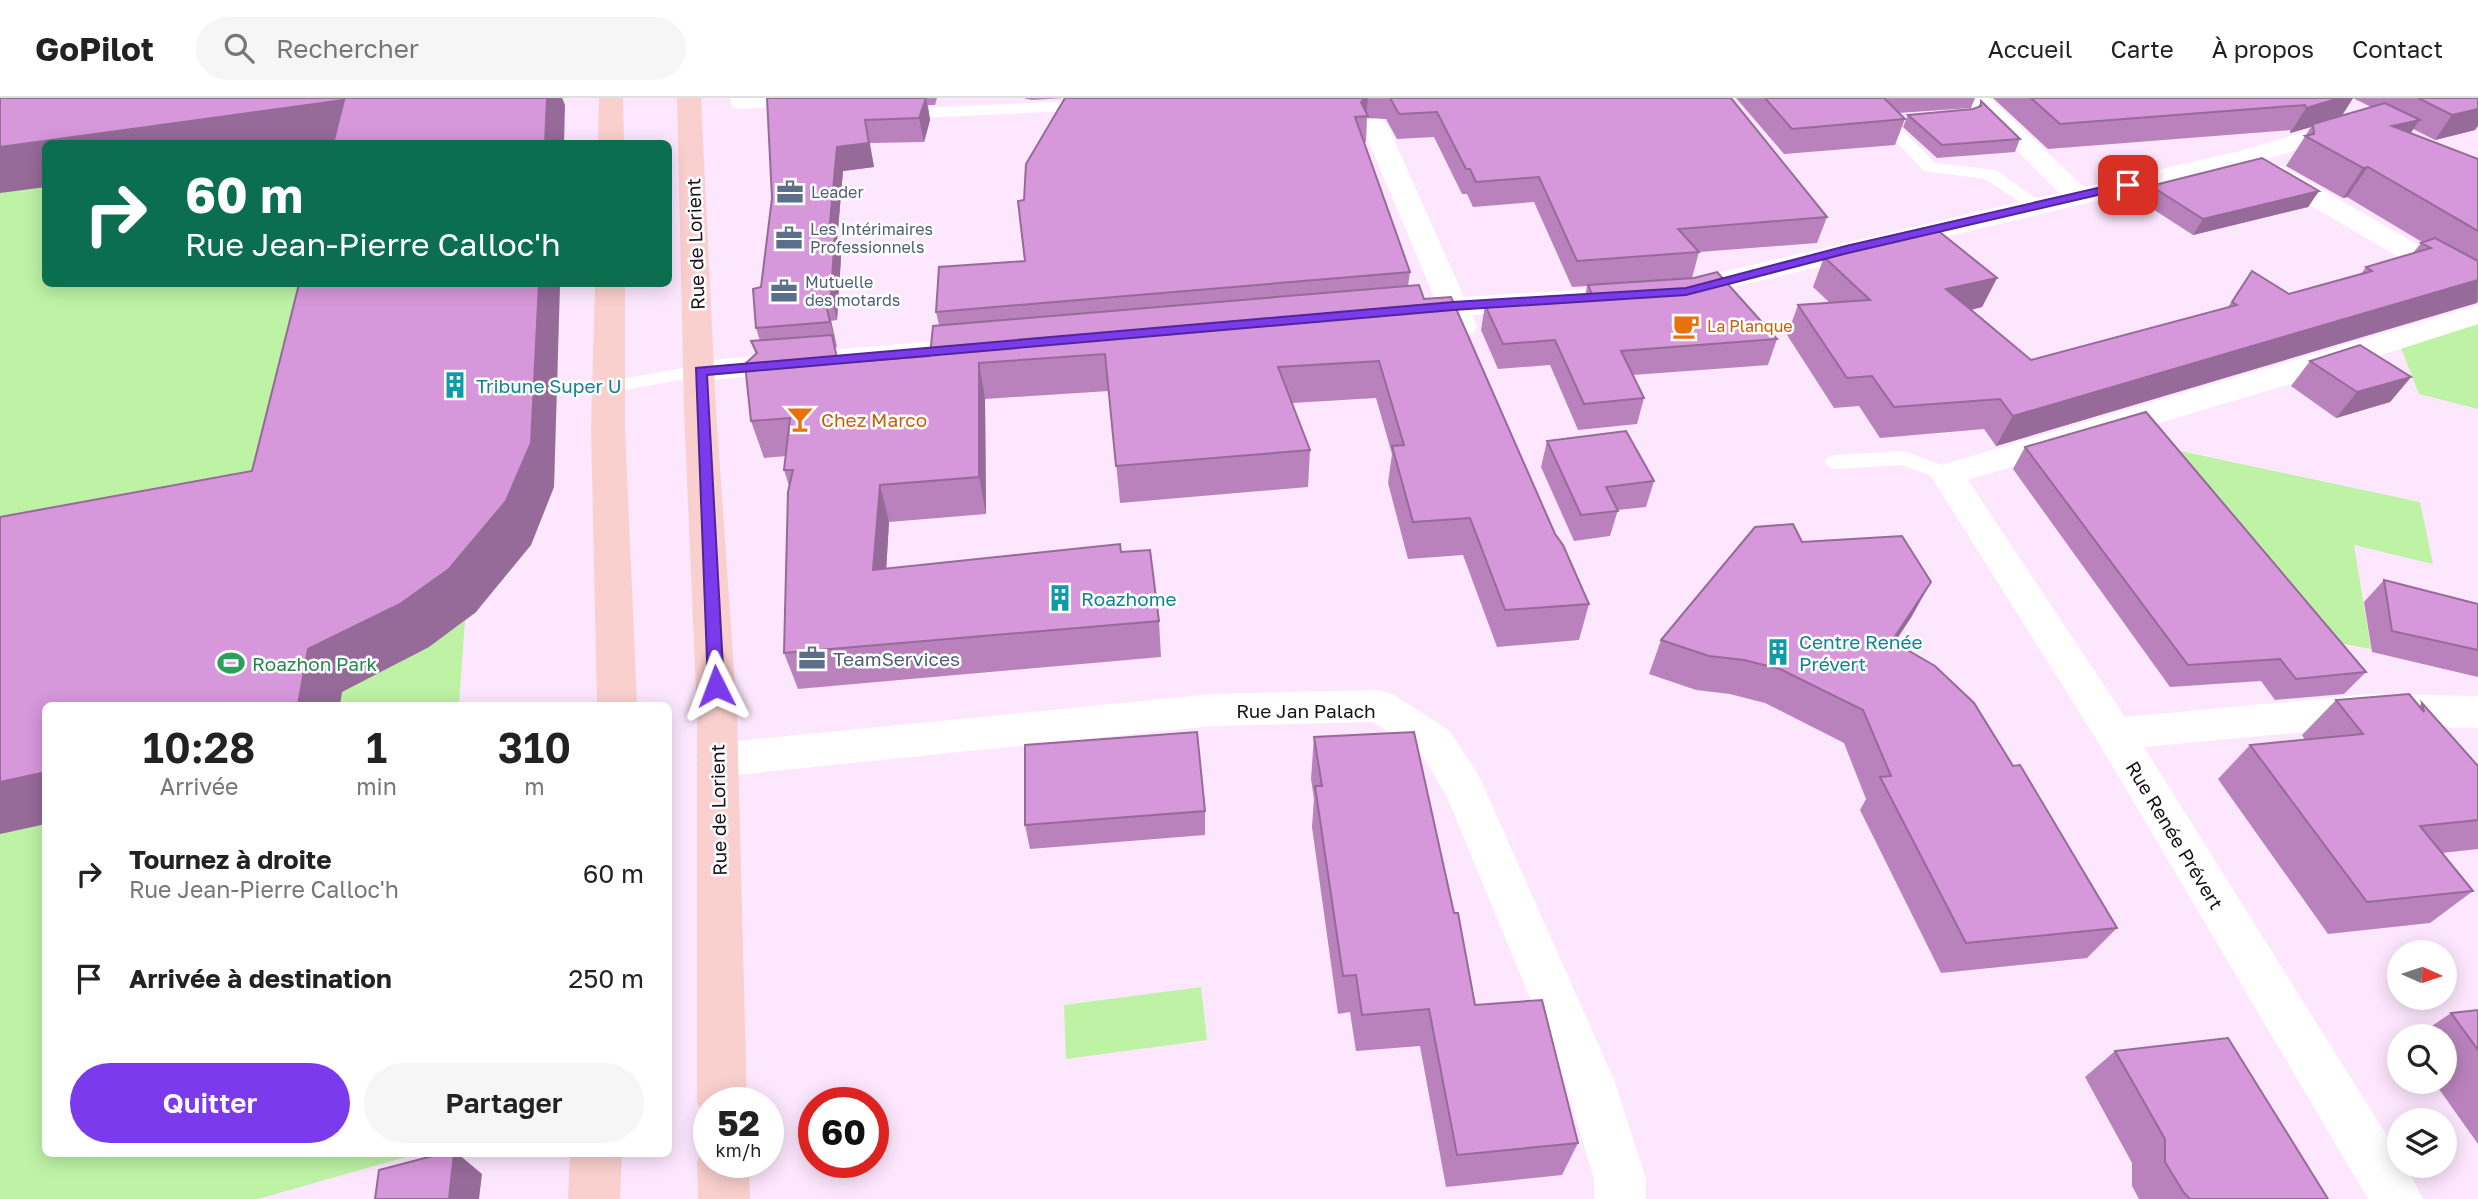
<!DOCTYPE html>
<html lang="fr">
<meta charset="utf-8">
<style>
:root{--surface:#fff;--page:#f6f6f6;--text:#222;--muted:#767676;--line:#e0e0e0;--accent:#7c3aed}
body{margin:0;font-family:"Golos Text",sans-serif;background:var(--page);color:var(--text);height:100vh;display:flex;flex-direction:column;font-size:26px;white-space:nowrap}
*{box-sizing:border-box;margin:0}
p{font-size:23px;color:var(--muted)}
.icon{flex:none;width:38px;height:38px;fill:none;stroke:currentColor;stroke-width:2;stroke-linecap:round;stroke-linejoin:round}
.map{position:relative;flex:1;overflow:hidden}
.side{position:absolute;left:42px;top:604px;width:630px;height:455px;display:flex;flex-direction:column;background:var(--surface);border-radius:10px;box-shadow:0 4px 18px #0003}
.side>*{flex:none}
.hud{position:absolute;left:42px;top:42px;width:630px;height:147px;border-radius:10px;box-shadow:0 4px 18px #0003;background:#0b6e4f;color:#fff;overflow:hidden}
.needle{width:46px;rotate:93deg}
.fabs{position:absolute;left:2387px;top:842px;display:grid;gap:14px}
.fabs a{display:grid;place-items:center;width:70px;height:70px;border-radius:50%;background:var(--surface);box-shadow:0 4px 18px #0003;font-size:35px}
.speed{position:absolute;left:693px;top:989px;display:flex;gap:14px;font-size:35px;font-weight:700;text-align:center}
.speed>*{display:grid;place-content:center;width:91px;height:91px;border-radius:50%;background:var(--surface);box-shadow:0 4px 18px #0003;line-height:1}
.speed small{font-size:18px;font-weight:400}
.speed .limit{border:10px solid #d22;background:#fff;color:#111}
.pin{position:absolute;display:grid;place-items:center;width:60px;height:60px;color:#fff;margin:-30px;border-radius:14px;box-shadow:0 4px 10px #0006}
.me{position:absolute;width:77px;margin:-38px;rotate:357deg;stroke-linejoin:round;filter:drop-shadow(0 0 5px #0008)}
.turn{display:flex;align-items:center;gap:24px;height:147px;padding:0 28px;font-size:32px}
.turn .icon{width:91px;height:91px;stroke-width:2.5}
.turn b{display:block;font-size:49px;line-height:60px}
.eta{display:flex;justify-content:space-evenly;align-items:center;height:119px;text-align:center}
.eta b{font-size:42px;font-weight:600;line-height:49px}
.primary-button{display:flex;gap:14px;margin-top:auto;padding:14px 28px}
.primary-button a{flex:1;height:80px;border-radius:42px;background:var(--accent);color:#fff;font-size:28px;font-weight:600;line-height:80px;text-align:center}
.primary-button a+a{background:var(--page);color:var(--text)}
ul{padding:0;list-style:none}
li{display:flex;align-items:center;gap:21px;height:105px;padding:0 28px}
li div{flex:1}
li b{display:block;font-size:26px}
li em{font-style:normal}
header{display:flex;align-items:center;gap:42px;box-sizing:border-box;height:98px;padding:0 35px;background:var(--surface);border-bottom:2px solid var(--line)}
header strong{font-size:33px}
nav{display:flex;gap:38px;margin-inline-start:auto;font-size:24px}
.search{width:490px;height:63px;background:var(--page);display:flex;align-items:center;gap:18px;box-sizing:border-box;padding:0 24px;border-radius:38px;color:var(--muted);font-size:26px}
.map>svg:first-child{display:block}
.green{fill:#bef3a6}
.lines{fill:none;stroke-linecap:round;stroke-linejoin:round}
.lane{fill:#fff;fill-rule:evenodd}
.street{fill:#fff;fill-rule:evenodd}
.primary{fill:#fad0ce;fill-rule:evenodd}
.wall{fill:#b982bc;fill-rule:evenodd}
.shaded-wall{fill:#966a99}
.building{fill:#d797db;stroke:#966a99;stroke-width:2}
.route{fill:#7c3aed;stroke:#51269a;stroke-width:2}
.labels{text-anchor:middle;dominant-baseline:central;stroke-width:5;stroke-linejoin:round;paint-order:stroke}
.far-service-label{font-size:16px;fill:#4e5e75;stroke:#fff;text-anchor:start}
.far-food-label{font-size:16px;fill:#c56008;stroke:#fff;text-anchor:start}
.street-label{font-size:19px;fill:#19121a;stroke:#fff}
.culture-label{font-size:19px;fill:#0d838f;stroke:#fff;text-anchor:start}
.food-label{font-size:19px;fill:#c56008;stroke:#fff;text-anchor:start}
.service-label{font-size:19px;fill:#4e5e75;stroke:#fff;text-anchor:start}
.leisure-label{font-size:19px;fill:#27864d;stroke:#fff;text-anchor:start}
</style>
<header>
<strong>GoPilot</strong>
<div class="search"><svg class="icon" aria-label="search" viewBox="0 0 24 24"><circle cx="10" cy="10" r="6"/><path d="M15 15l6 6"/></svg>Rechercher</div>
<nav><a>Accueil</a><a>Carte</a><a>À propos</a><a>Contact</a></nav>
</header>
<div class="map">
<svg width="2478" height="1101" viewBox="0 0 2478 1101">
<rect width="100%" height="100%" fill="#fde7fe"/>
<g class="green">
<polygon points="0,0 563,0 565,7 46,46 46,186 560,186 554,389 531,447 499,486 472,509 477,514 465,523 459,607 46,607 46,1055 420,1055 258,1101 0,1101"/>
<polygon points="2478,216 2478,311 2419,296 2398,242"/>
<polygon points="2157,348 2420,404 2433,466 2354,447 2371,551 2312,540"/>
<polygon points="1201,889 1207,942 1066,961 1064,907"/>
</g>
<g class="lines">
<g class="lane">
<polygon points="730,0 821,0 821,3 813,8 738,11 732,9"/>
<polygon points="879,0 899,0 919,10 1093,2 1101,7 1093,12 916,20"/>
<polygon points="1854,0 1871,0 1935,65 1996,72 2044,106 2041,110 2029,110 1985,81 1924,73"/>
<polygon points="700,267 710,273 707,277 609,295 599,289 609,283"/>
<polygon points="1904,353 1955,372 1958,377 1955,382 1947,384 1902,367 1836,371 1828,369 1825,364 1828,359 1836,357"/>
</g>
<g class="street">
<polygon points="1964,0 1990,0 2084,89 2240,53 2354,19 2363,22 2367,27 2363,32 2247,67 1675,203 1665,200 1660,194 1665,188 1675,185 2059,95"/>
<polygon points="1375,20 1384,23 1388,28 1464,199 1591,191 1602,194 1606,200 1602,206 1472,217 1477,229 1473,235 1462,238 1451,235 1442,218 1403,221 1392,218 1388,212 1392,206 1435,201 1362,28 1366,23"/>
<polygon points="2271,65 2280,67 2468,176 2473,182 2468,188 2458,191 2448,188 2262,79 2258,73 2262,67"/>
<polygon points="2478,207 2478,226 2307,281 1968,382 2125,619 2370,596 2478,598 2478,630 2370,628 2144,649 2399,1057 2399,1068 2406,1068 2423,1101 2368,1101 2100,647 1930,377 1935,369"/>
<polygon points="984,239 995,241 999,248 995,255 700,283 689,280 684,273 689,266 700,263"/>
<polygon points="1380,592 1394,597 1450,633 1479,678 1615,984 1646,1081 1646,1101 1594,1101 1594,1081 1565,984 1446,697 1422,657 1373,624 1212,628 717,679 702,674 696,662 702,650 717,645 1212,596"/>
</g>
<g class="primary">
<polygon points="599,0 623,0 624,46 598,46"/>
<polygon points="677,0 701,0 716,312 737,616 747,1004 709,1004 709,1023 704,1021 697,1004 697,616 684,312"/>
<polygon points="595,186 625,186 625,330 637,607 597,607 591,330"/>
<polygon points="709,1044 709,1064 749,1064 750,1101 698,1101 697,1064 705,1046"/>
<polygon points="570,1055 622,1055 620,1101 568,1101"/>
</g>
</g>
<g class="wall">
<polygon points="767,0 937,0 935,7 928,7 930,22 924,44 870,45 874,69 843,73 837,143 841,159 837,222 831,223 837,249 835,249 839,265 930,258 939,227 936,214 1025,163 1024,102 1065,0 1032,2 1023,0 1731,0 1827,119 1817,145 1699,154 1692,180 1777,241 1768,267 1633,277 1644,300 1637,326 1578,332 1550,267 1498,271 1481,232 1485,207 1585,199 1587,188 1572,189 1534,104 1473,109 1467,96 1462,96 1434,39 1397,41 1386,21 1367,20 1366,44 1363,44 1410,174 1408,188 1424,201 1555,436 1589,506 1579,542 1497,549 1463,457 1408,461 1388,385 1392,356 1376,300 1292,305 1310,352 1308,389 1120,405 1109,293 985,301 986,416 889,424 886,471 1121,454 1159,523 1161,559 798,591 784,555 789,388 784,372 786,358 764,360 751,323 756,257 751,243 760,243 756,230 772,100"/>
<polygon points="1736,0 1975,0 1971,10 1898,15 1905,21 1895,47 1784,56"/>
<path d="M1993,0h485l-3,32 -40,10 -22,-11 -2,4 67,26v143l-482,144 -12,-17 -104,9 -21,-32 -25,2 -47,-73 11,-30 32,-2 -17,-16 11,-30 173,21 -15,29 -10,3 59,50 197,-53 24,-36 37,23 72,-20 5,-7 47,-14 9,-11 -75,-45 -4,1 -57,-32 25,-39 -21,6v-3l-242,19zM2353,0l18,9 -29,9z"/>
<polygon points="1981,3 2020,41 2015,54 1937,60 1903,29 1908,17 1973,11 1978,9"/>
<polygon points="2151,88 2319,93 2308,109 2193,137 2142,104"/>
<polygon points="2310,263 2411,279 2390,304 2336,320 2291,288"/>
<polygon points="1547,343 1654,383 1646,409 1618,412 1610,438 1574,443 1541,369"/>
<polygon points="2025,349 2366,574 2344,596 2275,602 2261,583 2170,589 2013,371"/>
<polygon points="1802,444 1912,518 1894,545 2013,668 2117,830 2087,860 1941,875 1860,712 1866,701 1844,645 1765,605 1730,596 1696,592 1649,576 1661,542"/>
<polygon points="2384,482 2478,506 2478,579 2372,554 2364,504"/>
<polygon points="2336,602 2419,608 2422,605 2478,668 2478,751 2442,755 2473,793 2430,825 2328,836 2218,681 2250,647 2305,642 2302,637"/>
<polygon points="1314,639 1454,815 1475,907 1578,1045 1562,1077 1446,1089 1420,948 1356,953 1350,914 1338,916 1312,729 1314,701 1311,681"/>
<polygon points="1205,713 1205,737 1030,751 1025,727"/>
<polygon points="2478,912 2478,1046 2434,984 2445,984 2445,938 2417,938 2451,915"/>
<polygon points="2115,953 2328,1101 2139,1101 2132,1088 2132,1065 2085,979"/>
</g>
<g class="shaded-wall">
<polygon points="547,0 562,0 565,7 564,46 545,46"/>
<polygon points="926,0 930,22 924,44 919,20"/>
<polygon points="1364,0 1368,0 1366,19 1361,4"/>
<polygon points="2340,0 2353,0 2340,20 2313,26 2311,29 2290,35 2306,10"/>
<polygon points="2478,0 2478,28 2475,32 2435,42 2452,17"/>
<polygon points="344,2 351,46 46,46 46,89 0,95 0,49"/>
<polygon points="865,22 874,69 843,73 837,143 841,159 837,222 831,197 829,135 837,49"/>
<polygon points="2420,22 2399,51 2392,28"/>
<polygon points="2368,69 2347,99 2343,100 2363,70"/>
<polygon points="2319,93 2308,109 2193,137 2203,121"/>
<polygon points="1997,180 1982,209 1933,220 1946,191"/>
<polygon points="2478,182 2477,205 1996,348 2013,318"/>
<polygon points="539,186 560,186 554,389 531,447 476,514 429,549 342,594 340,607 298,607 308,551"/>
<polygon points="824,198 831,223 837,249 830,224"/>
<polygon points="979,265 985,301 986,416 979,379"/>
<polygon points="2411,279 2390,304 2336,320 2357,294"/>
<polygon points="880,387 889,424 884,509 873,472"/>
<polygon points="1931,484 1912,518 1873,577 1892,543"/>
<polygon points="46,674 46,726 0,736 0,684"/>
<polygon points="454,1055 457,1055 482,1076 479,1101 449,1101"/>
</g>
<g class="building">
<polygon points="0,0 547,0 545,46 333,46 344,2 0,49"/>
<polygon points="767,0 926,0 919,20 865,22 869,45 837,49 829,135 835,134 831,197 824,198 830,224 756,230 753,191 761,189 772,100"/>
<polygon points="1065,0 1364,0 1361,4 1368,18 1355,19 1410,174 936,214 939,169 1025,163 1018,103 1024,102 1026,66"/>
<polygon points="1390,0 1731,0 1827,119 1678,131 1699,154 1577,163 1539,79 1476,84 1470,71 1466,71 1437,14 1399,16"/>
<polygon points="1765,0 1884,0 1905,21 1792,31"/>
<polygon points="2031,0 2340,0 2306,10 2305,7 2060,26"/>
<polygon points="2418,0 2478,0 2478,11 2452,17"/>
<polygon points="1981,3 2020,41 1942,47 1908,17 1973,11 1981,8"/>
<polygon points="2385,5 2420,22 2392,28 2478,61 2478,133 2368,69 2363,70 2305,38 2314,36 2313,26"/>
<polygon points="2262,60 2319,93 2203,121 2151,88"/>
<polygon points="1936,131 1997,180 1946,191 2031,262 2237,207 2232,204 2252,173 2289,196 2372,173 2366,169 2431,150 2421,145 2435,140 2478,163 2478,182 2013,318 2000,301 1894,309 1872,278 1847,280 1798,207 1870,202 1824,159"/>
<polygon points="1717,174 1777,241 1621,253 1644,300 1584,306 1555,242 1503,246 1485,207 1593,199 1588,187 1694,180"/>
<polygon points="299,186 539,186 531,345 506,403 449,471 400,506 308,551 298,607 46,607 46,674 0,684 0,419 252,373"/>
<polygon points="1419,187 1424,201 1451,199 1555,436 1563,447 1589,506 1505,512 1470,420 1413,424 1392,348 1404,347 1379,263 1278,269 1310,352 1116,368 1105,256 979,265 979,379 880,387 873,472 1120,446 1121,454 1150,452 1159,523 784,555 788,394 793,372 784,372 790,320 751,323 745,266 757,255 751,243 832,237 838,265 930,258 933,228"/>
<polygon points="2360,247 2411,279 2357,294 2310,263"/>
<polygon points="2146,314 2366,574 2296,581 2280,561 2188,567 2025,349"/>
<polygon points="1626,333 1654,383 1606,389 1618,413 1581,417 1547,343"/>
<polygon points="1793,426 1802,444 1902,438 1931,484 1892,543 1935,568 1974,605 2013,668 2020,667 2117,830 1966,845 1880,679 1891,678 1863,612 1780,571 1744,562 1709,558 1661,542 1755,429"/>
<polygon points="2384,482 2478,506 2478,552 2392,533"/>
<polygon points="2409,596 2424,614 2422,605 2478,668 2478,722 2420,728 2473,793 2367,804 2250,647 2363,636 2336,602"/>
<polygon points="1197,634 1205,713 1025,727 1025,647"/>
<polygon points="1414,634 1454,815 1458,815 1475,907 1542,902 1578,1045 1457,1057 1429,911 1362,917 1356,877 1343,878 1315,688 1322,688 1314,639"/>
<polygon points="2478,912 2478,952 2451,915"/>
<polygon points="2228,940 2328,1101 2190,1101 2184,1095 2165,1064 2165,1041 2115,953"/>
<polygon points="444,1055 454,1055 449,1101 375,1101 379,1072"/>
</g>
<polygon class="route" points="2128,83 2134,87 2132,89 1848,155 1686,197 1453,212 707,277 724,588 716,595 708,588 696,270 1453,204 1686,190 1846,148"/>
<defs>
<symbol id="office-bare" viewBox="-9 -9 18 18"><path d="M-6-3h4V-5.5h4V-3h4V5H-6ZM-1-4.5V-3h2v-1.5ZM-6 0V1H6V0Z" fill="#5c6f8a" stroke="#fff" stroke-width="2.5" paint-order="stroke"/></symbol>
<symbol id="cafe-bare" viewBox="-9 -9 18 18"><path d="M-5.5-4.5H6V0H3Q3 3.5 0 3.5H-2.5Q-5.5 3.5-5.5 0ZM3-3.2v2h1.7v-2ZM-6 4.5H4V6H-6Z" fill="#e8710a" stroke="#fff" stroke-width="2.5" paint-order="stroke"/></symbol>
<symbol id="building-bare" viewBox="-9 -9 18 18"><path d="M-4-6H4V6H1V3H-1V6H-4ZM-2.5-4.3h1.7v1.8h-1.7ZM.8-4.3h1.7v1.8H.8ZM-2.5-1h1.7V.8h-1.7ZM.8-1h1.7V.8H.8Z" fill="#0f9aa8" stroke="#fff" stroke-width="2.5" paint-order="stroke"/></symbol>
<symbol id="bar-bare" viewBox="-9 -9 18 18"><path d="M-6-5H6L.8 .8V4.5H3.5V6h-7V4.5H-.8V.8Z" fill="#e8710a" stroke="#fff" stroke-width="2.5" paint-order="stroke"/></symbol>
<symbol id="stadium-bare" viewBox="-9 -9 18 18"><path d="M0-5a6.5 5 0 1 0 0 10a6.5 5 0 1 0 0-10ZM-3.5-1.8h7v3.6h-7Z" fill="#2e9e5b" stroke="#fff" stroke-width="2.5" paint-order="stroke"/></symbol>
</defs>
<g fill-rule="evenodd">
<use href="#office-bare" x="771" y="75" width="38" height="38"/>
<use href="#office-bare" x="770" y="121" width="38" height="38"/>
<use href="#office-bare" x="765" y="174" width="38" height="38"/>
<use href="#cafe-bare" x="1667" y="209" width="38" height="38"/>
<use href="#building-bare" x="436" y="268" width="38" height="38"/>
<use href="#bar-bare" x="781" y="302" width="38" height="38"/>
<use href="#building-bare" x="1041" y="481" width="38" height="38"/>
<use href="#building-bare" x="1759" y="535" width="38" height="38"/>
<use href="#office-bare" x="793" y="541" width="38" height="38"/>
<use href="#stadium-bare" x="212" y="546" width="38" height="38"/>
</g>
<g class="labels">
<g class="far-service-label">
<text x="811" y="94">Leader</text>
<text x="810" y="131">Les Intérimaires<tspan x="810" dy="18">Professionnels</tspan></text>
<text x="805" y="184">Mutuelle<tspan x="805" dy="18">des motards</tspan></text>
</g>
<g class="far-food-label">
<text x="1707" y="228">La Planque</text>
</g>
<g class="street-label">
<text transform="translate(695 146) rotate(-92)">Rue de Lorient</text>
<text x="1306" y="612">Rue Jan Palach</text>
<text transform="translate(718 712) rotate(-91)">Rue de Lorient</text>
<text transform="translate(2175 737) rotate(59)">Rue Renée Prévert</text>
</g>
<g class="culture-label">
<text x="476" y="287">Tribune Super U</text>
<text x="1081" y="500">Roazhome</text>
<text x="1799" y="543">Centre Renée<tspan x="1799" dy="22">Prévert</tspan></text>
</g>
<g class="food-label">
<text x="821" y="321">Chez Marco</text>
</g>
<g class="service-label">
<text x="833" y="560">TeamServices</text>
</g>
<g class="leisure-label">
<text x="252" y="565">Roazhon Park</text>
</g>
</g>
</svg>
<div class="fabs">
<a><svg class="needle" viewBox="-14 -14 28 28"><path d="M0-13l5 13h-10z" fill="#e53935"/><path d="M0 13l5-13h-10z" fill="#767676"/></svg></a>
<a><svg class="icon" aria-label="search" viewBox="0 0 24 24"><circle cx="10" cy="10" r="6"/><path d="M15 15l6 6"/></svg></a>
<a><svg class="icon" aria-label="layers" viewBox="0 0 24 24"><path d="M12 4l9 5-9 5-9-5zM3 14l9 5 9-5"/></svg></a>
</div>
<div class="speed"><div>52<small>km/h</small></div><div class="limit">60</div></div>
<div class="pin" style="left:2128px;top:87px;background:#d93025"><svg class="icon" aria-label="arrive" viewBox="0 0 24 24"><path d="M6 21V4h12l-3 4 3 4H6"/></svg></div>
<svg class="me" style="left:716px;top:588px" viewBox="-20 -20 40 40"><path d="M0-17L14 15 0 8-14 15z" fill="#7c3aed" stroke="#fff" stroke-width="4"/></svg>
<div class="hud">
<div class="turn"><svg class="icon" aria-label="right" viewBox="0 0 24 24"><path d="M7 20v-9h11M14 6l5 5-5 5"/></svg><div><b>60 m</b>Rue Jean-Pierre Calloc'h</div></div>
</div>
<section class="side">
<div class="eta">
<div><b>10:28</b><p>Arrivée</p></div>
<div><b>1</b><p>min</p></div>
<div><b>310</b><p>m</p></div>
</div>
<ul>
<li><svg class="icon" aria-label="right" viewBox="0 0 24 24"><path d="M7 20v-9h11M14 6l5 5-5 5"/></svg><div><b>Tournez à droite</b><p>Rue Jean-Pierre Calloc'h</p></div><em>60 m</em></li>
<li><svg class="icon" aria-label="arrive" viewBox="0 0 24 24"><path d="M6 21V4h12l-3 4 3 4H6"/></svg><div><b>Arrivée à destination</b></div><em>250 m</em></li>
</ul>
<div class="primary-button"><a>Quitter</a><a>Partager</a></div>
</section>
</div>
